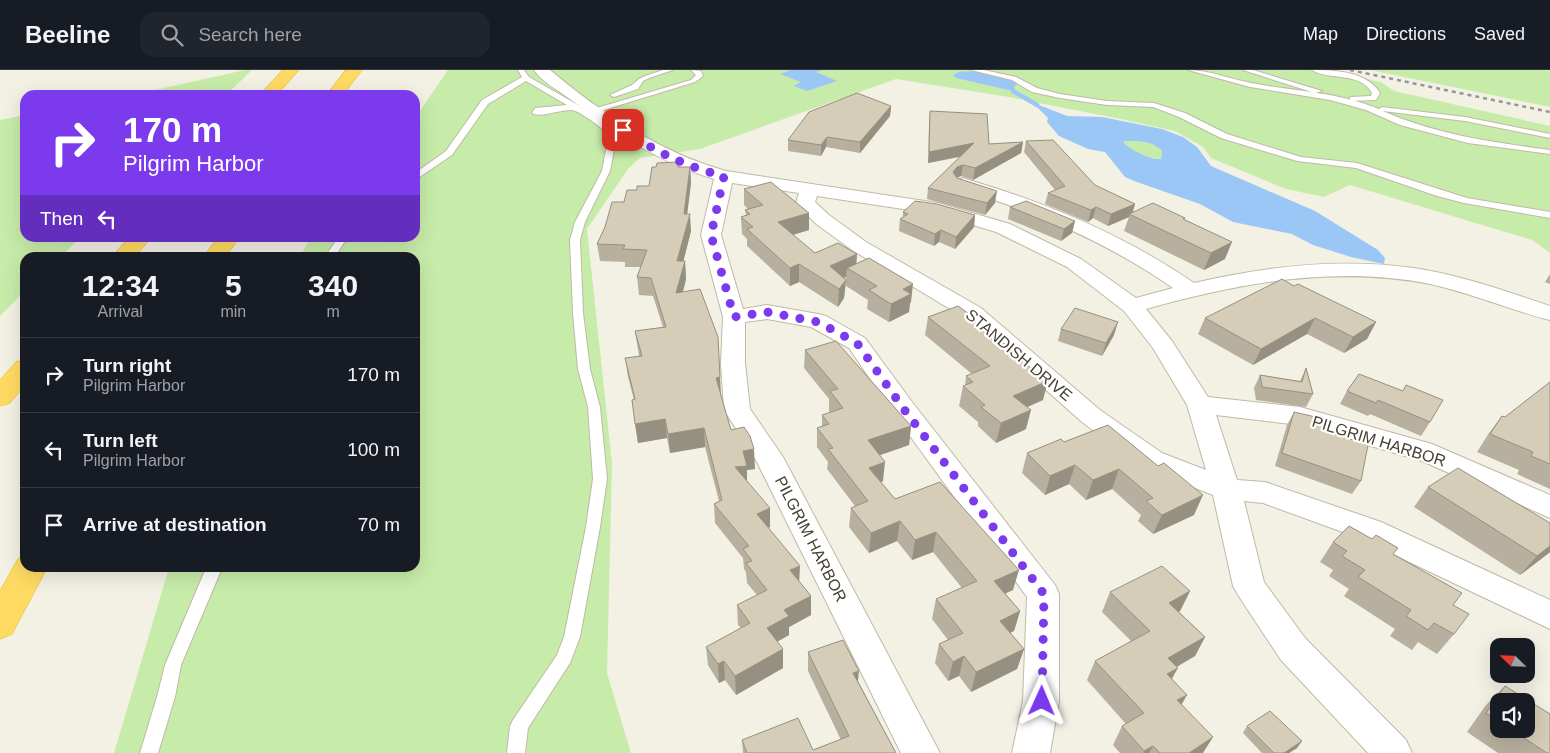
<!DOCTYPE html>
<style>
:root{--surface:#171b24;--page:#20242c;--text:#f1f3f6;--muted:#9ea1a6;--line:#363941}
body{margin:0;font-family:Helvetica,sans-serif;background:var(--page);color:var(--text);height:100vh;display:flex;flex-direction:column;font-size:19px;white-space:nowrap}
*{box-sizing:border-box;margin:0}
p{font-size:16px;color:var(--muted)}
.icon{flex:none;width:28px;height:28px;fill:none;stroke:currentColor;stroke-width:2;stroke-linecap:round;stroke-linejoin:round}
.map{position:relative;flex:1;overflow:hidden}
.details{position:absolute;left:20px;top:182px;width:400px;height:320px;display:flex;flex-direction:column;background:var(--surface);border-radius:15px;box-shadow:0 5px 20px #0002}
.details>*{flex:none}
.top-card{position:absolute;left:20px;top:20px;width:400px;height:152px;border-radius:15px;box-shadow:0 5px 20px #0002;background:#7c3aed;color:#fff;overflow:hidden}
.needle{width:32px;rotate:293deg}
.fabs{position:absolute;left:1490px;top:568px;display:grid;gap:10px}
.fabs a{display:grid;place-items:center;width:45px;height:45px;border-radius:10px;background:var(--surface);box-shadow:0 5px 20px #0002;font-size:25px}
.pin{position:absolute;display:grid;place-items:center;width:42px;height:42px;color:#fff;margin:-21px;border-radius:10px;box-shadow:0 2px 8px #0006}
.me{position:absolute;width:55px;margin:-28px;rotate:1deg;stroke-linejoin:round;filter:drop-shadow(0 0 4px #0008)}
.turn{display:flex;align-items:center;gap:18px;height:105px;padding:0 20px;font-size:22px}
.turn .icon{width:65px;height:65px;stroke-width:2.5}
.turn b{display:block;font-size:35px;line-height:42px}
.then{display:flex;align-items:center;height:48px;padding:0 20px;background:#0003;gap:10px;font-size:19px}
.eta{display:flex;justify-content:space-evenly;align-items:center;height:85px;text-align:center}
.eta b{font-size:30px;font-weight:700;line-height:35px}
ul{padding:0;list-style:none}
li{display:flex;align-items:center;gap:15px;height:75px;padding:0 20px;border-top:1px solid var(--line)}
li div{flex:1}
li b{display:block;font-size:19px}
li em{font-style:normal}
header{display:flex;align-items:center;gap:30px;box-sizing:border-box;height:70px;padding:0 25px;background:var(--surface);border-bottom:1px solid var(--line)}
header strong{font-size:24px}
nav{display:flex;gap:28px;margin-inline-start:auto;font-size:18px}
.search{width:350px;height:45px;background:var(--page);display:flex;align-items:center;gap:12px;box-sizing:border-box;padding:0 18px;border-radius:15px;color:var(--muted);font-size:19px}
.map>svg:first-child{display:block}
.green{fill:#c7eca9}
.water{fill:#9ac7f6;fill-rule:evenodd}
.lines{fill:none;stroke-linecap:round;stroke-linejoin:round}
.stream{stroke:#9ac7f6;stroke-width:4.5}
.service-casing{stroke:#c0b9a6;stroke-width:2}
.minor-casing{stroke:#c0b9a6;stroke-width:2}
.motorway-casing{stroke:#eab627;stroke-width:1}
.service{fill:#fff;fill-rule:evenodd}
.minor{fill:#fff;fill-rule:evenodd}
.motorway{fill:#ffda63;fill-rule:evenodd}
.rail{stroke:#959595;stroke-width:2.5;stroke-dasharray:4 4;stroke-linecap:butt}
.wall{fill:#b8b09e;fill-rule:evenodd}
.shaded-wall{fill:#969081}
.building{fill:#d6cdb8;stroke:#969081}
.route{stroke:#7c3aed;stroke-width:9;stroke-dasharray:0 16.2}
.labels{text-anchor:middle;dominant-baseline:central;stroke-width:4.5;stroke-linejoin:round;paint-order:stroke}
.street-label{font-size:16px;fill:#464133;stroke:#fff}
</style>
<header>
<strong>Beeline</strong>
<div class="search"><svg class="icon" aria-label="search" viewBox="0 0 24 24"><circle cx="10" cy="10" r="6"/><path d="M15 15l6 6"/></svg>Search here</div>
<nav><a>Map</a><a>Directions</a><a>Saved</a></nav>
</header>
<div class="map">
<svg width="1550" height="683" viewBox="0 0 1550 683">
<rect width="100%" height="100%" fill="#f3f0e4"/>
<g class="green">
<polygon points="245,0 252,0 226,25 133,25"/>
<polygon points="448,0 1327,0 1381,12 1394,21 1550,56 1550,183 1532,170 1350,115 1324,127 1286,119 1211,88 1203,77 1175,61 1121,49 1009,27 896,9 700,79 640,88 628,99 587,159 612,394 607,603 631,683 114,683 169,498 415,498 415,188 300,187 310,168 415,168 415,48"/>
<polygon points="1370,0 1550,0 1550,37"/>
<polygon points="25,45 25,168 80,168 60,187 25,188 25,221 0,246 0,50"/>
<path d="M1126,71c13,0 27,0 36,10l-1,8c-12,0 -30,-8 -39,-17z"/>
</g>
<g class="water">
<polygon points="791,0 822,0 816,2 837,11 807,21 794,16 801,12 780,4"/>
<path d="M959,2c19,-2 40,4 58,10v2l-3,3 1,4h-2l-57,-13 -3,-3z"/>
<path d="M1039,35l28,11 35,1 60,12 21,8 14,10 14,19 104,45 63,39 7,8 -1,6 -33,-7 -38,-12 -21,-11 -59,-12 -33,-18 -66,-23 -9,-4 -20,-25 -17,-3 -29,-13 -12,-14 1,-4 -12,-12zM1126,71c13,0 27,0 36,10l-1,8c-10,1 -31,-9 -38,-17z"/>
</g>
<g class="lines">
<polyline class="stream" points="1013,21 1037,35"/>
<defs>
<g id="service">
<path d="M518,0h6l5,7 49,28 38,27 -3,7 1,11 -4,21 -25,51 -5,18 3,73 7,56 10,38 7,72 -7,48 -20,110 -10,26 -42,65 -3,25h-18l3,-27 3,-6 44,-65 7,-18 22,-110 7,-48 -5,-72 -10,-38 -5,-56 -3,-73 5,-18 27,-51 4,-21 -1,-11 3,-6c-8,-6 -29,-23 -37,-23 -11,0 -33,8 -39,3l3,-5 32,-3 -41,-24 -38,23 -36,51 -37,25v-7l31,-22 36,-51 40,-23z"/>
<polygon points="663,0 673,0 649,8 643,11 638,19 614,27 610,25 632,15 639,9 645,6"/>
<polygon points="691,0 701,1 703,6 695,12 597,42 590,40 691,10 696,5"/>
<polygon points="971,0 984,0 1016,7 1037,18 1060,24 1107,31 1154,33 1185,43 1227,64 1301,87 1357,93 1467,128 1550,142 1550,148 1464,133 1437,126 1356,98 1297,91 1221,68 1179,47 1153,37 1107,35 1060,28 1032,22 1012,10"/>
<path d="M1188,0c21,0 42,9 63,13 42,8 88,9 128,26l3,-2 83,10 85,17v4l-85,-17 -82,-10c54,24 109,31 167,39v4l-82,-11 -68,-18 -34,-15 -36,-10 -80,-13z"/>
<polygon points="1243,0 1253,0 1322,21 1315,23"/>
<path d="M1312,0c22,0 55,1 68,23l-4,7 -26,1v-4l21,-1 1,-3c-12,-22 -43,-12 -60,-23z"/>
<polygon points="338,168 347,168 334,188 324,188"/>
<polygon points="206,498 222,498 181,595 175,627 158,683 140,683 157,627 165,595"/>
</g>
<path id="minor" d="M534,0h16c51,43 111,83 176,101l212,32 72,21 71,35 55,39 37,-10c-66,-46 -139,-77 -216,-100l-3,-4 3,-4 6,-2 6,2c81,24 156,56 225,103 72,-17 147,-25 220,-15 46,7 91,23 136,38v14c-40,-10 -79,-27 -120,-36 -95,-19 -191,-1 -284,25l26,32 36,56 92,10 132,37 118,51v23l-128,-57 -123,-36 -83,-10 21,65 28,2 116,40 169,78v29l-191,-91 -96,-35 -19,-2 20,81 41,56 101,102 6,13h-44l-87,-93 -43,-65 -5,-9 -20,-91 -71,-28 -60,-45 -117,-104 -113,-68 -37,-27 -19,-20 3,-10 -67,-10 -11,52 22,74 24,-4 51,9 8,2 39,22 47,64 143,183 4,9v107l-9,52h-38l11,-52 4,-104 -133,-183 -45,-66 -38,-21 -44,-8 -22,3v41l5,46 33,48 157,296h-39l-145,-293 -32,-50 -3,-47 2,-46 -22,-82 13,-56c-54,-16 -99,-46 -144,-80 -12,-9 -28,-17 -36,-29zM817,126l119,18 60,18 71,35 57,44 29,37 34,57 19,65 -44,-17 -62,-43 -119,-102 -115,-66 -37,-27 -14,-13z"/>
<g id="motorway">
<polygon points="283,0 299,0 277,25 260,25"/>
<polygon points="346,0 362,0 343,25 327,25"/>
<polygon points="129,168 151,168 134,188 111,188"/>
<polygon points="218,168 239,168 225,188 203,188"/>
<polygon points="25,290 25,315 10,333 0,336 0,310 16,292"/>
<polygon points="25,486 25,498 47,498 12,564 0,569 0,521 18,489"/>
</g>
</defs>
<use href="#service" class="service-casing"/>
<use href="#minor" class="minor-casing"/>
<use href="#motorway" class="motorway-casing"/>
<use href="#service" class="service"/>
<use href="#minor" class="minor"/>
<use href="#motorway" class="motorway"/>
<polyline class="rail" points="1350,0 1550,42"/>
</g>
<g class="wall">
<polygon points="891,36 890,46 860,83 826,77 821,86 788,81 788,70"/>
<polygon points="930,41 989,74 1023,72 1021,83 973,110 961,106 957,108 995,133 985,145 927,129 928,118 960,87 928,93 929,52"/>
<polygon points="1026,71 1095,115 1135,134 1132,143 1185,150 1225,189 1204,200 1124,161 1129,147 1108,156 1093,148 1088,152 1045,134 1048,123 1055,120 1024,82"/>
<polygon points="679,97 690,97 691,113 687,144 691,161 683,191 685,191 686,209 683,222 721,326 731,360 755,399 747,400 747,411 770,457 768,458 799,511 811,545 789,557 789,565 777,572 783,598 736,625 725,610 719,613 708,595 706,577 741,558 738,555 737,535 757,525 747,513 746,502 744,499 743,488 715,453 714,434 719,431 705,377 670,383 667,368 638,373 632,330 634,330 628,307 625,288 639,286 635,261 663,257 653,226 639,225 637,207 641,197 625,197 625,192 600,191 597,174 624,132 637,120 649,116"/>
<polygon points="744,119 809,160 793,165 815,183 856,193 911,232 910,233 909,242 889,252 867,239 868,230 846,216 846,207 843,208 846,210 844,228 838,237 799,212 790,216 747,176 747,169 742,164 741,147 746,145 745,140 748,139 744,135"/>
<polygon points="1010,137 1075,151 1072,163 1061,171 1008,149"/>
<polygon points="903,142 975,145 974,157 955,179 939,172 934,176 899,161 900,149 903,147"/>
<polygon points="1550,204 1550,214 1545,212"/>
<polygon points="1294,216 1376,252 1367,269 1344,283 1307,264 1253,295 1198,264 1205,248"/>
<polygon points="928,247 976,249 976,252 1014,281 1013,284 1043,330 1027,337 1026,359 996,373 978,356 978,352 959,336 963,316 965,316 966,306 972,304 925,265"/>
<polygon points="1061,259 1114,265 1102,286 1058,271"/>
<polygon points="805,280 911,356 909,375 880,385 883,411 881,412 895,429 1013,520 1005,523 1020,541 1014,561 1010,563 1024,579 1017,599 971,622 959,606 948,611 935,593 939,574 948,570 932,549 936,529 962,518 933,482 912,490 897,471 869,483 849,457 851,438 855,436 827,399 828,392 817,377 817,358 822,356 822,345 830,343 829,341 829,329 804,298"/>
<polygon points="1306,298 1313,324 1306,337 1256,330 1254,318 1260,305 1300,311"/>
<polygon points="1359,304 1430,352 1421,366 1370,344 1368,346 1340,334 1347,321"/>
<polygon points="1550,312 1550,419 1517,404 1519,400 1477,382 1489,363 1502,346 1505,347"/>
<polygon points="1294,342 1323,360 1361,411 1352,424 1275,396 1287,355"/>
<polygon points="1108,355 1194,445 1153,464 1138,451 1141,445 1112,419 1086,430 1069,414 1045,425 1022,403 1027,383 1064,372"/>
<polygon points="1428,417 1550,453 1550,482 1520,505 1414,437"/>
<polygon points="1333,472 1394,484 1453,535 1454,564 1437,584 1418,572 1412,580 1390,566 1395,559 1344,526 1349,519 1329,506 1333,500 1320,492"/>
<polygon points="1190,521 1180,541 1179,542 1205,567 1195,586 1177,597 1172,609 1181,634 1203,683 1120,683 1113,675 1122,656 1126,654 1087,610 1095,591 1131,571 1102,542 1110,522"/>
<polygon points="808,582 858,611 896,683 743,683 742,670 813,680 841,670 808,601"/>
<path d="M1505,616l45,67h-52l-31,-21 19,-27zM1499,631l27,28h-27z"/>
<polygon points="1247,656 1302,671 1297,678 1289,683 1262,683 1243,663"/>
</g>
<g class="shaded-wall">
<polygon points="891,36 890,46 860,83 860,72"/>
<polygon points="827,67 826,77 821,86 821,75"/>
<polygon points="1023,72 1021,83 973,110 975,98"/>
<polygon points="974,73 972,84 928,93 929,82"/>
<polygon points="963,95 961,106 955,108 953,102 957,97"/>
<polygon points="690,97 691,113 685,161 684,144"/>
<polygon points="997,121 995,133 985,145 987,133"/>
<polygon points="1135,134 1132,145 1129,144 1129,147 1108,156 1111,144"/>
<polygon points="1096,137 1093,148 1088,152 1091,140"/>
<polygon points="809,143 809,160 778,169 778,152"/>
<polygon points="690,144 691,161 679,209 677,191"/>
<polygon points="975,145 974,157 955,179 956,167"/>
<polygon points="1075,151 1072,163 1061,171 1064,159"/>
<polygon points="941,160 939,172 934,176 935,164"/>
<polygon points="1232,172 1225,189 1204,200 1211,183"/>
<polygon points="857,184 856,202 847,198 846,207 831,214 830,196"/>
<polygon points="685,191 686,209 678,241 676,223"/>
<polygon points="799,194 799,212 790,216 790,198"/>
<polygon points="846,210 844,228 838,237 839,219"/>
<polygon points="913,214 911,232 910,233 909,242 889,252 891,234 903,219"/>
<polygon points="1315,248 1307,264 1253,295 1261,279"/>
<polygon points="1118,252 1114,265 1102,286 1106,273"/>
<polygon points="1376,252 1367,269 1344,283 1353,267"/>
<polygon points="719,286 721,326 716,308"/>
<polygon points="1048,311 1043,330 1009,345 1013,326"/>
<polygon points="1031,340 1026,359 996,373 1001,353"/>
<polygon points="665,349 667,368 638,373 635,354"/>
<polygon points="911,356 909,375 866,390 868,370"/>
<polygon points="704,358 705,377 670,383 668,364"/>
<polygon points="754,379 755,399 747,400 747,415 735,397 743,381"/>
<polygon points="885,392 883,411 867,417 869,398"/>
<polygon points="1075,395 1069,414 1045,425 1050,406"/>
<polygon points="1119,399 1112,419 1086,430 1093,410"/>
<polygon points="1203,425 1194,445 1153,464 1162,445"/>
<polygon points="770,438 770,457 757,463 757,444"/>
<polygon points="900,451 897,471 869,483 871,463"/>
<polygon points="936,462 933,482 912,490 915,470"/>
<polygon points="1550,476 1550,482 1549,483 1520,505 1537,486"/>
<polygon points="800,496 799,515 790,500"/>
<polygon points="1019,500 1013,520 989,531 994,511"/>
<polygon points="1190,521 1180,541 1160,552 1169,533"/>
<polygon points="811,526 811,545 789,557 789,565 767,577 767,558 784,540"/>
<polygon points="1020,541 1014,561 994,570 1000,551"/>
<polygon points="1205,567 1195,586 1158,607 1168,588"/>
<polygon points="783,579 783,598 736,625 735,606"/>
<polygon points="1024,579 1017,599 971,622 976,602"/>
<polygon points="964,586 959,606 948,611 953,592"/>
<polygon points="724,591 725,610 719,613 718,594"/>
<polygon points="1178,598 1167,617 1167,604"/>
<polygon points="859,601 857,619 853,603"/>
<polygon points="1187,625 1176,644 1177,630"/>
<polygon points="1213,667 1203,683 1189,683"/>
<polygon points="1302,671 1297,678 1289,683 1284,683"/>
<polygon points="1153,676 1149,683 1143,683 1144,681"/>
</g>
<g class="building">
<polygon points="857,23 891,36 860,72 827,67 821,75 788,70 809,42"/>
<polygon points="930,41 987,44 989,74 1023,72 975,98 963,95 957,97 953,102 957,108 997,121 987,133 928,118 974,73 929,82"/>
<polygon points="1053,70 1095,115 1135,134 1111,144 1096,137 1091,140 1048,123 1065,116 1026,71"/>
<polygon points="678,92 678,97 690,97 684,144 690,144 677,191 685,191 676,223 700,219 718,267 720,307 716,308 731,360 744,357 750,366 754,379 743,381 747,396 735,397 770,438 757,444 800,496 790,500 811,526 784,540 789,546 767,558 783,579 735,606 724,591 718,594 706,577 750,553 737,535 767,520 746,493 752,491 743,479 749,476 714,434 722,430 704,358 668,364 665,349 635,354 632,330 635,329 625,288 642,286 635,261 666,257 651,208 637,207 647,180 623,179 625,175 597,174 605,157 612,132 624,132 627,120 637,120 637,116 649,116 652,97 656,97 657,93"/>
<polygon points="771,112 809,143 778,152 815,183 838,173 857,184 830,196 846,210 839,219 799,194 790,198 747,159 753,157 741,147 750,144 745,140 763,135 744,119"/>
<polygon points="915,131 937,134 975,145 956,167 941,160 935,164 900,149 908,144 903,142"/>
<polygon points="1026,131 1075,151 1064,159 1010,137"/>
<polygon points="1153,133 1185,148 1183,149 1232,172 1211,183 1129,144"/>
<polygon points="869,188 913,214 903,219 911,224 891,234 869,220 877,216 847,198"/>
<polygon points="1282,209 1294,216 1298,214 1376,252 1353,267 1315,248 1261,279 1205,248"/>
<polygon points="958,236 976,249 973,250 1014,281 1010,282 1048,311 1013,326 1031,340 1001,353 981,337 985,335 963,316 973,312 966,306 990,296 928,247"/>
<polygon points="1075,238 1118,252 1106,273 1061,259"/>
<polygon points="836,271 911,356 868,370 885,392 869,398 895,429 940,412 1019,500 994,511 1020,541 1000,551 1024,579 976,602 964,586 953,592 939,574 963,563 936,529 977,511 936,462 915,470 900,451 871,463 851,438 868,431 828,379 833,378 817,358 829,354 822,345 843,338 830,321 838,319 805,280"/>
<polygon points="1306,298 1313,324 1262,317 1260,305 1302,312"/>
<polygon points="1359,304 1403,321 1406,315 1443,330 1430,352 1378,330 1376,333 1347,321"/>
<polygon points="1550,312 1550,394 1531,386 1533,382 1490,364 1502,346 1505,347"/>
<polygon points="1294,342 1320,348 1323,360 1368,375 1361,411 1282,383"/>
<polygon points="1108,355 1158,396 1164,393 1203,425 1162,445 1146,431 1153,428 1119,399 1093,410 1075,395 1050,406 1027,383 1061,369 1064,372"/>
<polygon points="1458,398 1550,453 1550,476 1537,486 1428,417"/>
<polygon points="1349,456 1372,469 1376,465 1398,478 1393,484 1462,523 1453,535 1469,544 1454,564 1434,553 1428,560 1406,546 1411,540 1358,507 1365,500 1342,486 1347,481 1333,472"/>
<polygon points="1162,496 1190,521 1169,533 1205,567 1168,588 1178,598 1167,604 1187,625 1177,630 1213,667 1189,683 1160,683 1153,676 1144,681 1122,656 1144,643 1095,591 1150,561 1110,522"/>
<polygon points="843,570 859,601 853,603 896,683 747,683 742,670 798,648 813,680 849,666 808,582"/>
<polygon points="1505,616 1550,644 1550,683 1547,683 1510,659 1526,659 1526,631 1499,631 1499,652 1486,643"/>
<polygon points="1270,641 1302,671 1284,683 1274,683 1247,656"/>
</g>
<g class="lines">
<path class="route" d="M623,60c32,21 63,37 101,46l-13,59 23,82 33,-5 51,10 39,21 46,65 141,186 -2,107"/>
</g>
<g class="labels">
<g class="street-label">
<text transform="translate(1019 285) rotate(40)">STANDISH DRIVE</text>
<text transform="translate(1379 371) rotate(17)">PILGRIM HARBOR</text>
<text transform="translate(811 469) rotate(63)">PILGRIM HARBOR</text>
</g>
</g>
</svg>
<div class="fabs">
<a><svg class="needle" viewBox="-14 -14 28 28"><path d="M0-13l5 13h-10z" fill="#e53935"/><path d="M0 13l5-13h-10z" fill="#9ea1a6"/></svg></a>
<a><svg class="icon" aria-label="sound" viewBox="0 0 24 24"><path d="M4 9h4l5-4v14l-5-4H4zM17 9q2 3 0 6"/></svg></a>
</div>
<div class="pin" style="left:623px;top:60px;background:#d93025"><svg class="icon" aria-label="arrive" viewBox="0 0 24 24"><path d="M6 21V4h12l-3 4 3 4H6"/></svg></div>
<svg class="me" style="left:1042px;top:631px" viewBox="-20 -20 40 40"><path d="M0-17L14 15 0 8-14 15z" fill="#7c3aed" stroke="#fff" stroke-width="4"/></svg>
<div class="top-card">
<div class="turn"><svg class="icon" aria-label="right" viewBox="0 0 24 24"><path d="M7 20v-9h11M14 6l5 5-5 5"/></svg><div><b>170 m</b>Pilgrim Harbor</div></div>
<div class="then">Then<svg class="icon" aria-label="left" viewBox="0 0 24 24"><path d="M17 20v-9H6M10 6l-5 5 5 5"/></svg></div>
</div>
<section class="details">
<div class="eta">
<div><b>12:34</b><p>Arrival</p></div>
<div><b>5</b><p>min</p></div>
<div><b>340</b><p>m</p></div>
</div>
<ul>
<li><svg class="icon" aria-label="right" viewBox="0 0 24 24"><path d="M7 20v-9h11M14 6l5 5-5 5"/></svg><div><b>Turn right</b><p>Pilgrim Harbor</p></div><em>170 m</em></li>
<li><svg class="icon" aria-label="left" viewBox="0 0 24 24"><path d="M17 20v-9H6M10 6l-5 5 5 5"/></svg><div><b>Turn left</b><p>Pilgrim Harbor</p></div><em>100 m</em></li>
<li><svg class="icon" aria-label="arrive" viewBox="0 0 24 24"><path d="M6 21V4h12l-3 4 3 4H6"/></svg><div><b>Arrive at destination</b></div><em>70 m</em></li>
</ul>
</section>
</div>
